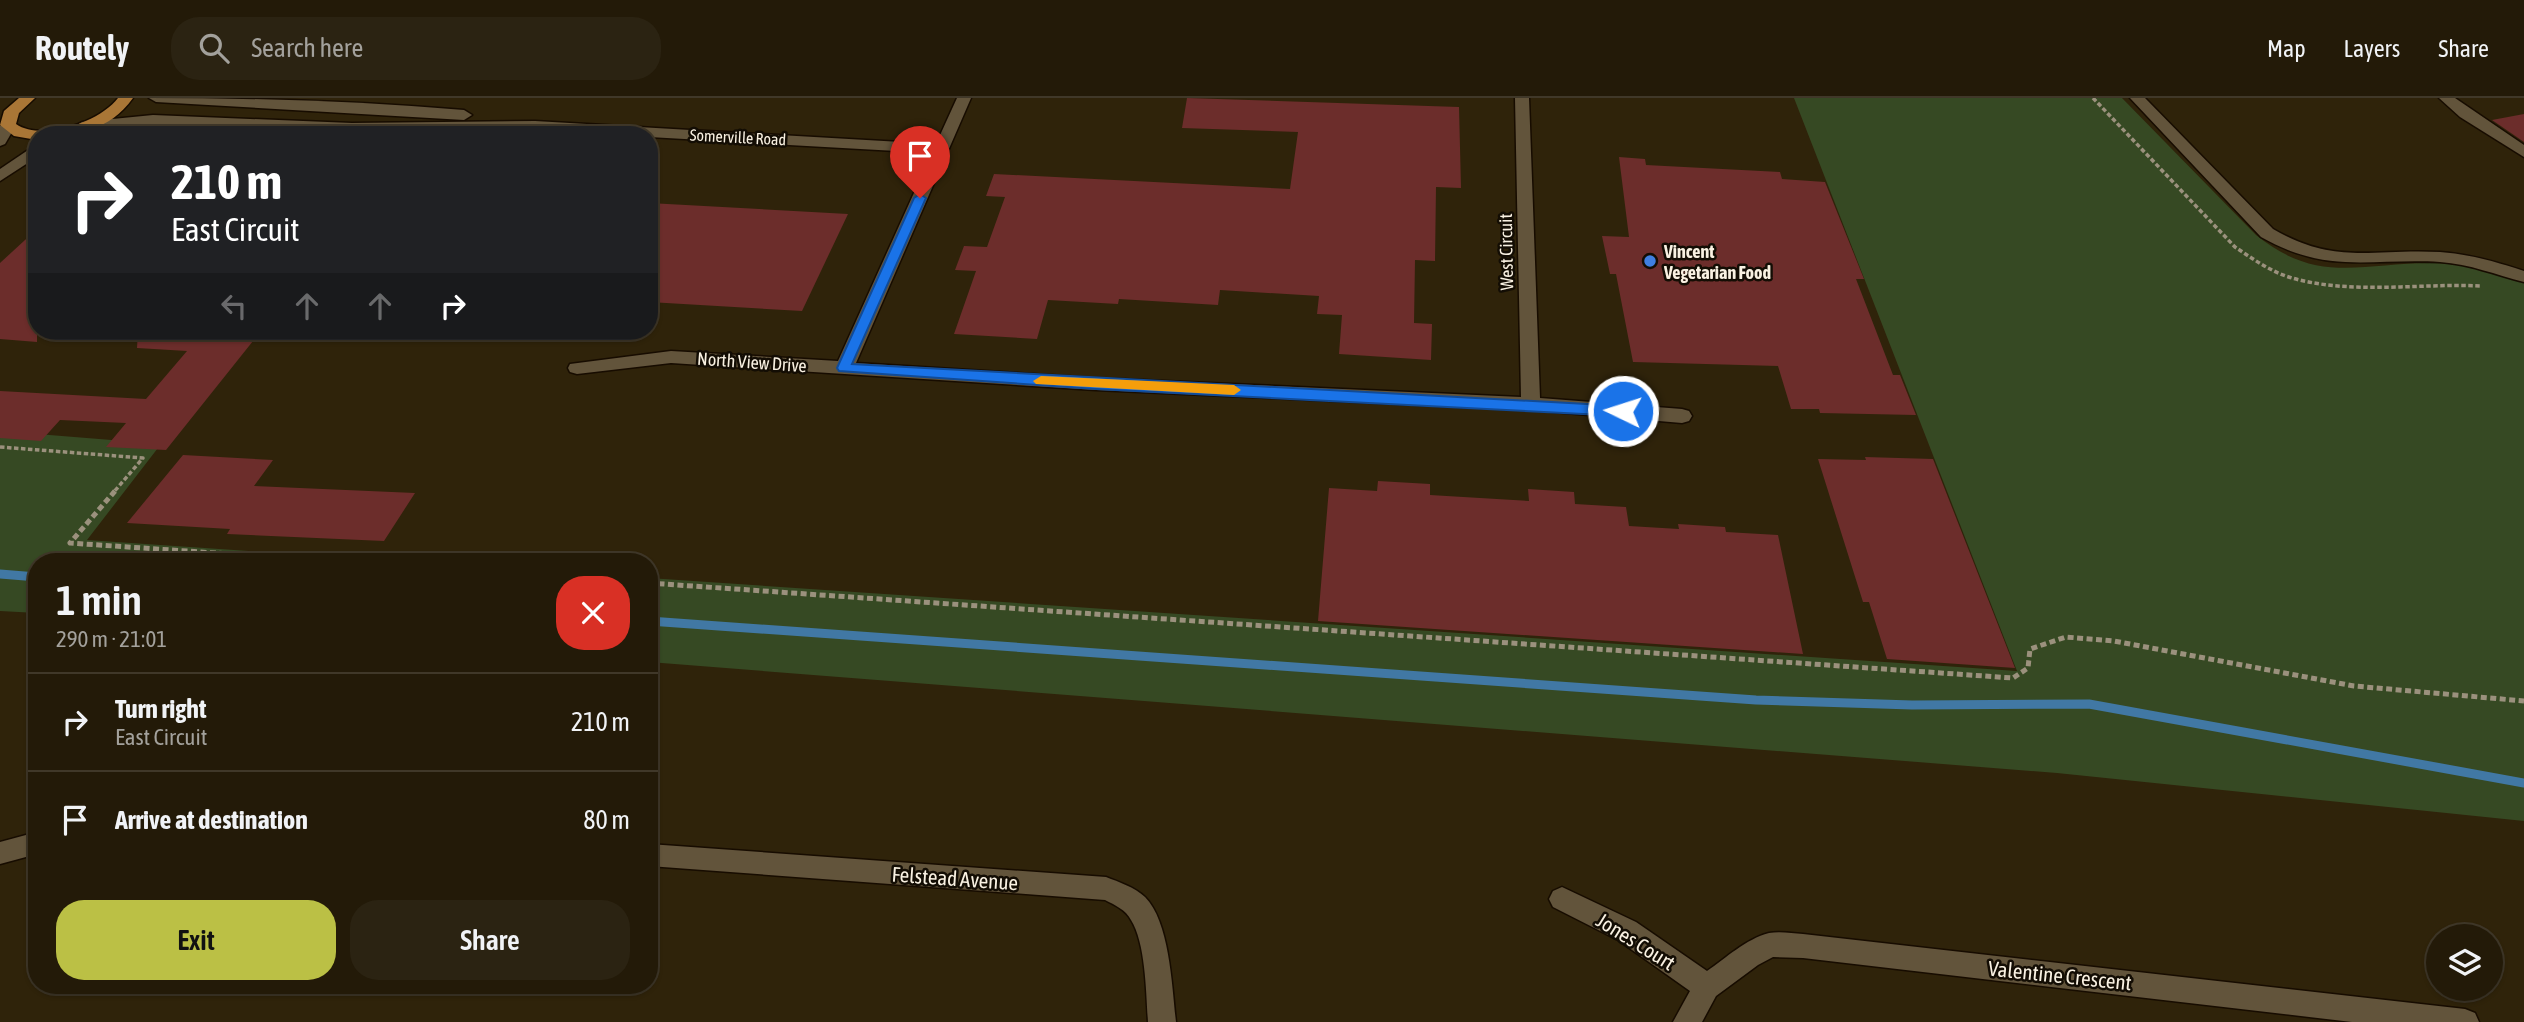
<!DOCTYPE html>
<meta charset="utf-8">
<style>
:root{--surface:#231a08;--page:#2b2312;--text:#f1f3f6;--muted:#a3a19c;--line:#403829;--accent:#bbc045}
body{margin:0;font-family:"Asap Condensed",sans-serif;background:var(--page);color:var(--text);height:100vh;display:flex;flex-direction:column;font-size:26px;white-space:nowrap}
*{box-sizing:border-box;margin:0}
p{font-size:23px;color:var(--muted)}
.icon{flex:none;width:38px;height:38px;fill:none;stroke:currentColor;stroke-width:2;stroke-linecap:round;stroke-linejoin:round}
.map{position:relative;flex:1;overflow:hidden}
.panel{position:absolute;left:28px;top:455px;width:630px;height:441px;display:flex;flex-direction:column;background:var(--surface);border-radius:28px;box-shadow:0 2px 5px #0004,0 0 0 2px var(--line)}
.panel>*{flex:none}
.guide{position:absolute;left:28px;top:28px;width:630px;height:214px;border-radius:28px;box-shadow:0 2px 5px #0004,0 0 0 2px var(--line);background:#202124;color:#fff;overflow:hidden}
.tools{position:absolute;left:2426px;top:826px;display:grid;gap:14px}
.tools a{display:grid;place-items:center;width:77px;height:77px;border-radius:50%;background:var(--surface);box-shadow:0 2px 5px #0004,0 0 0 2px var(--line);font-size:35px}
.pin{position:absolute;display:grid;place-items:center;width:60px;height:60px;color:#fff;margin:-72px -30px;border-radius:50% 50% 50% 0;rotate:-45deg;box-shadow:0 0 7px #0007}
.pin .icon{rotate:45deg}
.me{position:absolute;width:77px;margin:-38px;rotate:274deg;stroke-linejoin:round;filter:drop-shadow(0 0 5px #0008)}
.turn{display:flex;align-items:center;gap:24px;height:147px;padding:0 28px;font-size:32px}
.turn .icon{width:91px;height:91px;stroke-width:2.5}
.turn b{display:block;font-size:49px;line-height:60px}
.lanes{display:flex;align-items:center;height:66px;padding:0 28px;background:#0003;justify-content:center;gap:35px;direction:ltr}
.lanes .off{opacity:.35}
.round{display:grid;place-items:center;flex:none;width:74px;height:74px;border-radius:28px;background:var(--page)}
.summary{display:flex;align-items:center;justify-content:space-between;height:119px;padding:0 28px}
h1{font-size:42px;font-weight:600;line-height:52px}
.button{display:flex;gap:14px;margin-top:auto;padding:14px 28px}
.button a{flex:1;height:80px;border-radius:28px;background:var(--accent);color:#111;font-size:28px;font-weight:600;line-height:80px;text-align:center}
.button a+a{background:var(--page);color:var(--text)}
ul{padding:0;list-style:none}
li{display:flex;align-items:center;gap:21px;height:98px;padding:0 28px;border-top:2px solid var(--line)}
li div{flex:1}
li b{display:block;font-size:26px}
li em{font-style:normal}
header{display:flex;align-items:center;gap:42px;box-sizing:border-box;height:98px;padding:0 35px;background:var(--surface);border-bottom:2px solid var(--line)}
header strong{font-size:33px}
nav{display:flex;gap:38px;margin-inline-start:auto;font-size:24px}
.search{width:490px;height:63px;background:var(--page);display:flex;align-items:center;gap:18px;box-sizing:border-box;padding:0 24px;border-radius:28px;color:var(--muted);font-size:26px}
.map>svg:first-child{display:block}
.green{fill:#364923}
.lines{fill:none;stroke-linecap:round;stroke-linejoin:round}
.stream{stroke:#4178a4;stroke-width:9}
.building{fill:#6c2d2b}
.minor-casing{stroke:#170c00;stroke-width:3}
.major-casing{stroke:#170c00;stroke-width:3}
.path-far1{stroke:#9b917d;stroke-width:3.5;stroke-dasharray:4.5 2.5;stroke-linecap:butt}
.path{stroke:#9b917d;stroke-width:5;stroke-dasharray:6 3.5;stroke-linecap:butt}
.minor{fill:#62543b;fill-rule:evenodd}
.major{fill:#a97636;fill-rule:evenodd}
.route{fill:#1a73e8;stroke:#114b97;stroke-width:2}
.slow{fill:#f59e0b}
.shop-dot{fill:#3f7fe0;stroke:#130d04;stroke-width:2.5}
.labels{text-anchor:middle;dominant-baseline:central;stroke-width:5;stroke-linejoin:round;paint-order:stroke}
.far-street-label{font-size:16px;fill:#f9f1e2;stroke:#130d04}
.poi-label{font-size:18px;font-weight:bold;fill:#f9f1e2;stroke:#130d04;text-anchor:start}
.street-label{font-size:18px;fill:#f9f1e2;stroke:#130d04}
.near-street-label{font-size:21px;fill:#f9f1e2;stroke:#130d04}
</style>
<header>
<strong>Routely</strong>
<div class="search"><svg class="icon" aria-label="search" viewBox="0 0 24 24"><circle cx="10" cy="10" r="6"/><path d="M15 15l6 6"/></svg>Search here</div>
<nav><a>Map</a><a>Layers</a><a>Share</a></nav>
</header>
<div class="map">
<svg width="2524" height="924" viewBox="0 0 2524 924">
<rect width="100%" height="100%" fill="#2f230a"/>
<g class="green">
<path d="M1794,0h328l134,137c63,51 107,27 179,28 30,0 59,9 89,17v541l-467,-48 -1408,-111v-84l1368,93z"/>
<polygon points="0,333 161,346 87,442 410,464 37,464 37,515 0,513"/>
</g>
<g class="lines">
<g class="stream">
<polyline points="0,476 37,479"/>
<polyline points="649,523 1756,602 1912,607 2089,606 2524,685"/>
</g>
</g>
<g class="building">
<polygon points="1187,0 1459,9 1461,90 1436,89 1435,163 1415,162 1414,225 1432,226 1431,262 1339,256 1342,217 1317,216 1319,198 1220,192 1218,207 1119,201 1118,206 1048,202 1037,241 954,236 976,173 955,172 964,148 987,149 1005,99 986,98 994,76 1290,91 1298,34 1182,30"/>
<polygon points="2524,16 2524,44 2492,22"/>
<polygon points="1619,59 1645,61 1646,67 1780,74 1782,81 1825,84 1864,181 1856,181 1893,277 1900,277 1916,317 1820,315 1819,311 1791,311 1778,268 1633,264 1616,176 1610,176 1602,138 1629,139"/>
<polygon points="649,105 848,116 802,213 649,204"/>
<polygon points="37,131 37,244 0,241 0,165"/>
<polygon points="138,233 261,233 166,352 106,349 126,325 60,322 41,343 0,340 0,293 146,301 187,253 137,250"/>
<polygon points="183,357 273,362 254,388 415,395 384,443 227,436 230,431 127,425"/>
<polygon points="1865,359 1933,361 2015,570 1887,561 1869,504 1863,504 1818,361 1866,362"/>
<polygon points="1378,383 1430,386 1430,397 1529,403 1528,391 1574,394 1575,406 1626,409 1629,428 1679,431 1678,426 1725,429 1726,434 1778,437 1803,556 1318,523 1329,390 1377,393"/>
</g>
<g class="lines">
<defs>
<g id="minor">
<path d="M149,0c105,0 210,3 315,12l8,5 -8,5 -308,-18z"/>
<polygon points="957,0 971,0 856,265 1096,280 1521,299 1515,0 1529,0 1540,300 1682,311 1689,313 1692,318 1689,323 1682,325 1531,312 1096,292 671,265 577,276 570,274 568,270 570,266 671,253 838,263 932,55 649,39 649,37 535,33 352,35 153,27 82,34 74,29 82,24 153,17 352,25 535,23 936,46"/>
<path d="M2130,0h15l128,131c64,37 100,19 167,23 29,2 57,10 84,19v11c-28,-7 -54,-18 -84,-20 -71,-4 -112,13 -179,-25z"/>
<polygon points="2439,0 2455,0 2524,47 2524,59 2460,19"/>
<polygon points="8,22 16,27 5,46 0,48 0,28"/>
<polygon points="37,46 37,59 0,83 0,71"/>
<polygon points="37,734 37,756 0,766 0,744"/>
<path d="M649,746l457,33c13,5 28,10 39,20 25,25 27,91 31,125h-28c-2,-28 -2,-78 -17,-102 -5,-10 -16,-15 -26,-20l-456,-34z"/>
<path d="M1562,789l74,35 71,49c19,-13 39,-32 62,-38 10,-2 23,0 34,1l662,75 10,4 4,9h-127l-549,-64 -30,-1 -15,8 -42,31 -14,26h-29l17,-31 -72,-51 -65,-33 -4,-8 4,-8z"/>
</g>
<path id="major" d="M19,0h16l-16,15 -3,11c26,18 84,-2 102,-26h15c-24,34 -58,37 -96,37v5l-23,-4 -14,-11 4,-14z"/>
</defs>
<use href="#minor" class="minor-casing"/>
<use href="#major" class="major-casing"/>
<g class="path-far1">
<path d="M2093,0l142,149c18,12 36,25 57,31 60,17 127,5 189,8"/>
<polyline points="0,349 143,360 113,395"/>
</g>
<g class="path">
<polyline points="115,393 70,445 345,464"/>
<polyline points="649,485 2013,580 2028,570 2030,551 2066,539 2114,543 2354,588 2524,603"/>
</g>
<use href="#minor" class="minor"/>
<use href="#major" class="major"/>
</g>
<polygon class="route" points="920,96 926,100 852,266 1623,308 1631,313 1623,318 1096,291 839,273 837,270 914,100"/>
<polygon class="slow" points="1041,278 1234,287 1241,292 1234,297 1036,286 1033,283"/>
<circle class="shop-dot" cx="1650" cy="163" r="7"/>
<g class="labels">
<g class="far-street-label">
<text transform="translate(738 39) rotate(3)">Somerville Road</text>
</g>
<g class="poi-label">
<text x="1664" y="153">Vincent<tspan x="1664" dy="21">Vegetarian Food</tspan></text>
</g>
<g class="street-label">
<text transform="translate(1506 154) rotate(-91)">West Circuit</text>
<text transform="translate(752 264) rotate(4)">North View Drive</text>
</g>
<g class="near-street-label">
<text transform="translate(955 780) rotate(4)">Felstead Avenue</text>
<text transform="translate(1636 843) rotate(32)">Jones Court</text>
<text transform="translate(2060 877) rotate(6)">Valentine Crescent</text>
</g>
</g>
</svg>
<div class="tools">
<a><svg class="icon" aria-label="layers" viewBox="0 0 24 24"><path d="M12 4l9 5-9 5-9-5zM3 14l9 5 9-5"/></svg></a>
</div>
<div class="pin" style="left:920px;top:100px;background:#d93025"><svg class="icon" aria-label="arrive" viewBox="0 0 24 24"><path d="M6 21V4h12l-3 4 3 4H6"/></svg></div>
<svg class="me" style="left:1623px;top:313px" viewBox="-20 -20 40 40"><circle r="17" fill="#1a73e8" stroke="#fff" stroke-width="3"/><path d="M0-11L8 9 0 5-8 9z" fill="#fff"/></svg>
<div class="guide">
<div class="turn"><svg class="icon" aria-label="right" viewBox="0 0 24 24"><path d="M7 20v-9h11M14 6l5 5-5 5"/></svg><div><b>210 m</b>East Circuit</div></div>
<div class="lanes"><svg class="icon off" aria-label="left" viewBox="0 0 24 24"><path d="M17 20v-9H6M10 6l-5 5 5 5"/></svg><svg class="icon off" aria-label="ahead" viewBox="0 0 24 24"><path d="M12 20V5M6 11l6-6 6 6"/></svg><svg class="icon off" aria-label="ahead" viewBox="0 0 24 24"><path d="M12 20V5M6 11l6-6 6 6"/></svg><svg class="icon" aria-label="right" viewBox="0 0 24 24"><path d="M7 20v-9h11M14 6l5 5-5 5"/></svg></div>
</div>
<section class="panel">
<div class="summary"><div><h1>1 min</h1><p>290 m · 21:01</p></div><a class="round" style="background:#d93025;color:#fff"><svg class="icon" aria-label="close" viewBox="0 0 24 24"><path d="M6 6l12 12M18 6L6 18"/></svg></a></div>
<ul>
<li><svg class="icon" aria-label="right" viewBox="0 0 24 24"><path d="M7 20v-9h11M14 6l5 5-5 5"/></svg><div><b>Turn right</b><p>East Circuit</p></div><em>210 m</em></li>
<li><svg class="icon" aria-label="arrive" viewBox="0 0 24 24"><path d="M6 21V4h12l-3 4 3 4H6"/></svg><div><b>Arrive at destination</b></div><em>80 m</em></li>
</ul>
<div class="button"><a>Exit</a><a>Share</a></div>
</section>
</div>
